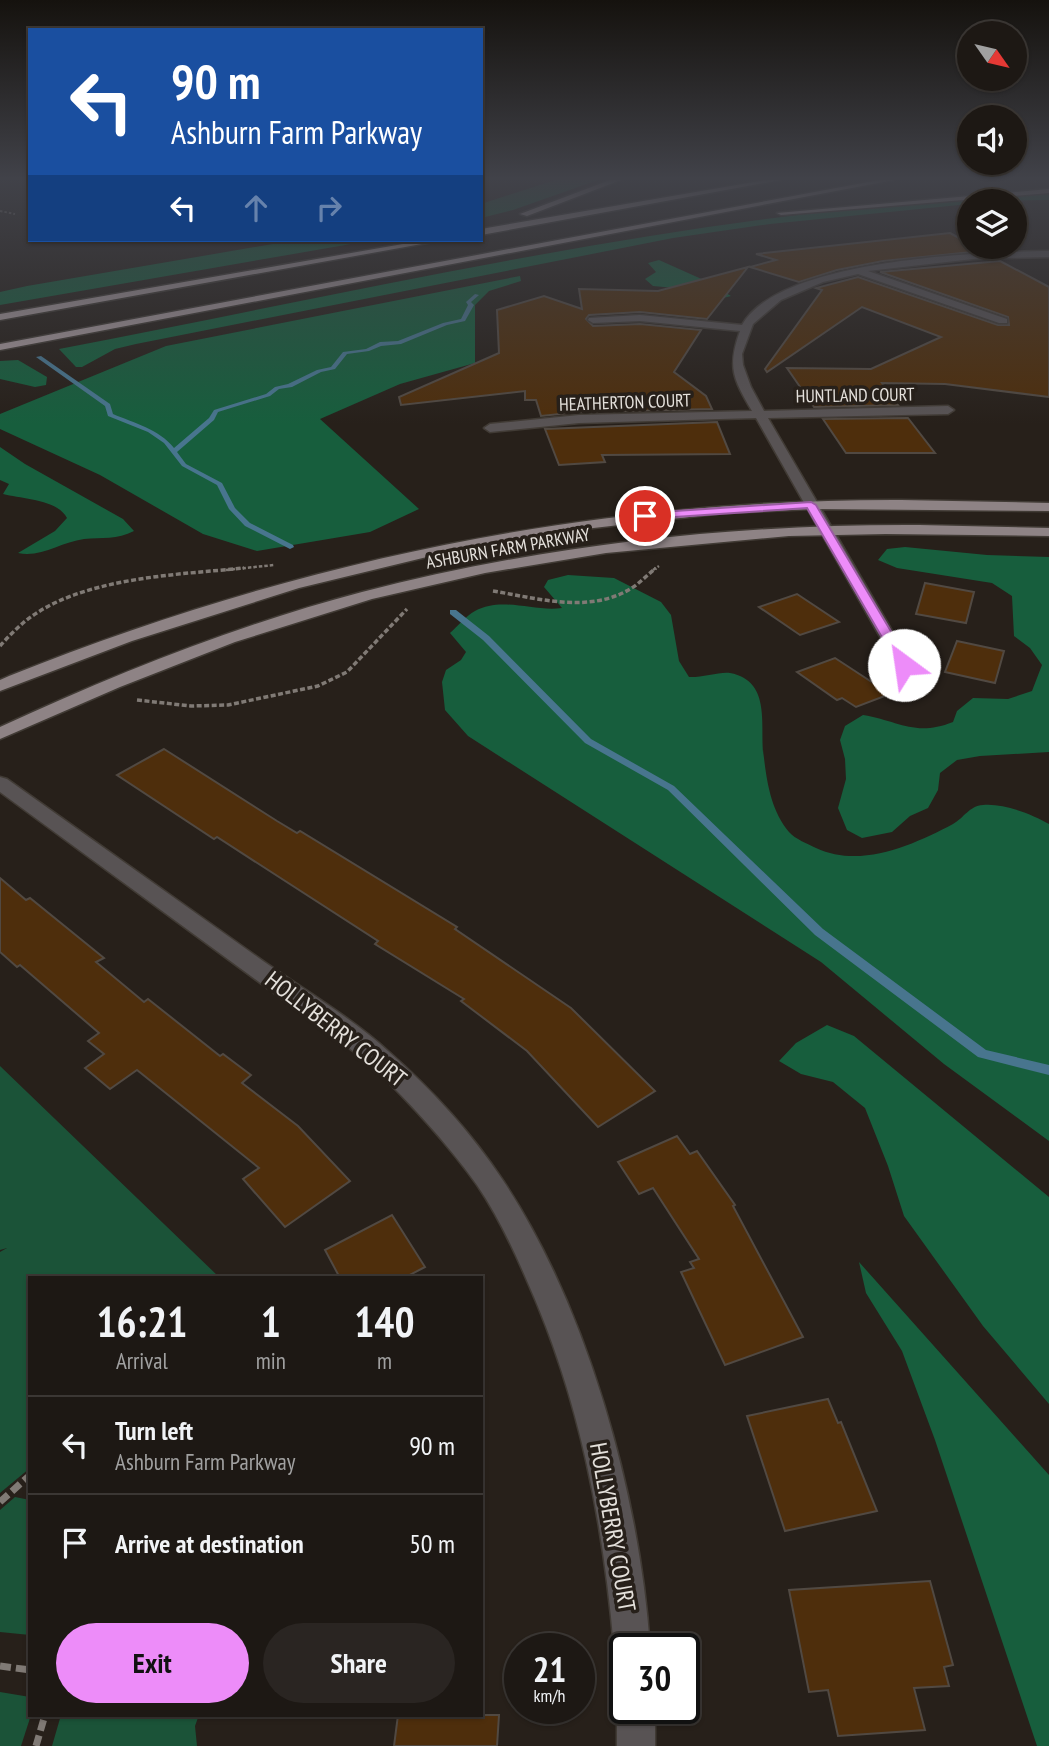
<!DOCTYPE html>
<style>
:root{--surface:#1d1814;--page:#2a2522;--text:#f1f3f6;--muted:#a0a0a0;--line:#3b3734;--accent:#ed8cf9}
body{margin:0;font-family:"PT Sans Narrow",sans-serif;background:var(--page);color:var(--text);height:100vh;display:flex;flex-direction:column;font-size:26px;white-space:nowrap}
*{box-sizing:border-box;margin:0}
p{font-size:23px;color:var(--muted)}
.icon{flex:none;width:38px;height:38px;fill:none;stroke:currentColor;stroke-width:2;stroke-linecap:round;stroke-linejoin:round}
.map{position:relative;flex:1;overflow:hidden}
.details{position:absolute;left:28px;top:1276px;width:455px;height:441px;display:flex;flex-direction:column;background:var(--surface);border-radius:0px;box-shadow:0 2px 5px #0004,0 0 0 2px var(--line)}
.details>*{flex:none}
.hud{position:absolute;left:28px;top:28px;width:455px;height:214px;border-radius:0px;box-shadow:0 2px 5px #0004,0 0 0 2px var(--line);background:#1a4fa0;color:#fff;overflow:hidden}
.needle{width:46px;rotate:124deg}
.controls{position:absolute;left:957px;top:21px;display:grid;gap:14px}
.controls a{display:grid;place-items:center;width:70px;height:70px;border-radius:50%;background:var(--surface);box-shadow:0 2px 5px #0004,0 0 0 2px var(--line);font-size:35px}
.speed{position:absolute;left:504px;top:1633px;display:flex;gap:14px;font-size:35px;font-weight:700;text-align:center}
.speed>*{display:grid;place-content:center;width:91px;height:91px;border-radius:50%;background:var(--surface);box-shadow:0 2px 5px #0004,0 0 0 2px var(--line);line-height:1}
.speed small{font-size:18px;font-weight:400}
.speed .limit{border:4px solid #111;border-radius:10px;background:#fff;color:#111}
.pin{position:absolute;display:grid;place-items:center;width:60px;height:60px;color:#fff;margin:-30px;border:4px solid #fff;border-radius:50%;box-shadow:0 2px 7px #0007}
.me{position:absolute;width:77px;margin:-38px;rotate:329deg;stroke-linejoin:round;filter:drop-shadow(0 0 5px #0008)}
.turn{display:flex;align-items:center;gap:24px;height:147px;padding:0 28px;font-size:32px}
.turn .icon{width:91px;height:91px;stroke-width:2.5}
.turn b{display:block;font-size:49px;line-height:60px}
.lanes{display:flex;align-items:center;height:66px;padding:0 28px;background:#0003;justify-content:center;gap:35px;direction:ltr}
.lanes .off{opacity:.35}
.eta{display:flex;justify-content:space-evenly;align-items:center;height:119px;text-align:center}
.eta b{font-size:42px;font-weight:800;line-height:49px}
.action{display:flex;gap:14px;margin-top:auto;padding:14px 28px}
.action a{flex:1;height:80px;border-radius:42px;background:var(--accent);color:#111;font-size:28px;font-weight:800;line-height:80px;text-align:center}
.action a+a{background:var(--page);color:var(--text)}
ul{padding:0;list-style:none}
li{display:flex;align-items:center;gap:21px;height:98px;padding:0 28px;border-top:2px solid var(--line)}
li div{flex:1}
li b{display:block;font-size:26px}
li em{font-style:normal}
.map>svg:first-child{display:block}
.green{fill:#1b5338}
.forest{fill:#175e3d}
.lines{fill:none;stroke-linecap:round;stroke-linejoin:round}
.stream{fill:#48758e;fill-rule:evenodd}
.building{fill:#4e2e0c;stroke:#514942;stroke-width:2}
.minor-casing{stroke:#413b35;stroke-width:3}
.major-casing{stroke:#413b35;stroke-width:3}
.highway-casing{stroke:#413b35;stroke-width:3}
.path-far3{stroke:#807a75;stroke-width:2;stroke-dasharray:2.5 2;stroke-linecap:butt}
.path-far2{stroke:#807a75;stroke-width:2.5;stroke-dasharray:3.5 2;stroke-linecap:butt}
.path-far1{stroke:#807a75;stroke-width:3.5;stroke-dasharray:5 2.5;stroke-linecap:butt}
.path{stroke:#807a75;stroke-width:7;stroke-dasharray:11 5;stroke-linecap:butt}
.minor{fill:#585354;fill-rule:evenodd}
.major{fill:#8e8385;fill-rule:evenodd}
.highway{fill:#a39699;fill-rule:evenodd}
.route{fill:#ed8cf9;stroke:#9a5ba2;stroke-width:2}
.labels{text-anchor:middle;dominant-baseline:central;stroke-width:7;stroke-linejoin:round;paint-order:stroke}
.far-street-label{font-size:18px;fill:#e4e0db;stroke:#27201a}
.near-street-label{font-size:24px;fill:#e4e0db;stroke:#27201a}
</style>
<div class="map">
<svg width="1049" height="1746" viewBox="0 0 1049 1746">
<rect width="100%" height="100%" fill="#27201a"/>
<g class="green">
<polygon points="0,1066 219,1277 30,1278 30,1468 0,1493 0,1252 7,1248 0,1250"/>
<polygon points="15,1497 30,1500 30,1635 0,1632 0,1510"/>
<polygon points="0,1692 30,1697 31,1715 21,1746 0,1746"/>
<polygon points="61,1715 199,1715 195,1726 197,1746 52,1746"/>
</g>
<g class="forest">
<polygon points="555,180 598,180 513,210 481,218 481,204"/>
<path d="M1049,194v6l-79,1 -1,3 -199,20 -97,14 -537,106 -21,5 -33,18h-6l-17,-18c328,-63 655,-142 990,-155z"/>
<polygon points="296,240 374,240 0,305 0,292 27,286"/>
<polygon points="659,260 706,281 731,296 723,298 696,290 653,286 645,279 656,272 648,263"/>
<polygon points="520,276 521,281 489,291 475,305 475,363 400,384 320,419 419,509 370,532 257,551 203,534 100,475 0,429 0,414 166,346"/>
<polygon points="18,360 47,377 46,385 35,387 0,379 0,361"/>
<path d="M0,447l25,17 98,55 11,12c-17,9 -32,6 -50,8 -23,3 -43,19 -66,14l37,-22 12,-13c-10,-19 -45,-19 -64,-24l6,-10 -9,-4z"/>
<path d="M905,547l82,8 62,2v195l-69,4 -23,4 -17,13 -2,17 -10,18 -18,8 -18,16 -30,6 -15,-8 -9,-22 8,-29 -1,-20 -5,-19 5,-14 18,-11c36,6 52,22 90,7l4,-11 16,-13 35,1 24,-8 10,-26 -12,-17 -16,-12 -2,-40 -20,-13 -95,-15 -19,-8 9,-11z"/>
<path d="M568,575l46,3 47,24 10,13 8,46 10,16c11,1 33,-6 41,-4 43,8 29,55 34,85 3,26 8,54 25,74 6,7 19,12 27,16 45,21 97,-3 137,-24 11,-6 16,-18 30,-19 20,-2 49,9 66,19v317l-105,-77 -123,-102 -353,-226 -23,-26 -3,-28 4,-12 15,-10 5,-8 -16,-19c8,-7 16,-17 25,-22 27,-15 58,1 87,-3l-18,-21 4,-7z"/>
<polygon points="827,1025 854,1036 1049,1197 1049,1404 983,1326 904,1216 888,1166 865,1108 833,1082 801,1074 779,1061 796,1043"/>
<polygon points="859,1262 1049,1475 1049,1746 1037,1746 935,1440 902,1351 866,1293"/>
</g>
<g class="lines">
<g class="stream">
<path d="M475,294l4,1 -8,7 3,3 -9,16 -18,4 -46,19 -20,2 -12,5 -22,3 -12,15 -14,3 -29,15 -13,2 -9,7 -52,16 -4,8 -37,32 9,12 36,19 13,25 15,15 43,22 1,2 -4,2 -45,-23 -16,-17 -12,-24 -35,-19 -18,-23 -16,-11 -40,-16 -3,-10 -69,-49 5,-1 69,48 3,10c21,9 46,15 61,34l35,-30 5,-8 52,-16 9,-7 13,-3 29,-14 14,-3 12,-15 23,-3 14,-7 18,-1 45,-18 18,-4 7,-14 -2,-3z"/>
<polygon points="450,610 456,610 489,636 591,739 674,786 823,929 986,1050 1049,1065 1049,1075 978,1057 815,935 668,790 585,743 483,640 450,614"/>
</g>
</g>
<g class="building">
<polygon points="950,233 970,244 970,247 982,251 883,261 837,270 799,282 750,267 776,260 756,254"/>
<polygon points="1000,261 1049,287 1049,397 945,384 882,383 898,405 814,407 787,368 871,369 941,337 862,307 767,372 765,369 822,290 816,288 858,277 998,325 1009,325 1008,317 880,272"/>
<polygon points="748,267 707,319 640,312 589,315 586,319 593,326 640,324 701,330 674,372 706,396 712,409 579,412 541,416 536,400 525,400 525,391 401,405 399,397 499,353 497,310 544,296 582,309 579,289 658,291"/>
<polygon points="908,418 935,453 846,453 823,419"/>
<polygon points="717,422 730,454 602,455 605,462 559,465 545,429"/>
<polygon points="925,583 974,592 966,623 916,614"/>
<polygon points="797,594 839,622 800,635 759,607"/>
<polygon points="957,641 1004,651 995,683 945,672"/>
<polygon points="835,658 890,694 856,707 842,698 837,700 797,672"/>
<polygon points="164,749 277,821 297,833 300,831 457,927 455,929 571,1008 655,1091 598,1127 527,1051 461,1001 464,999 375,944 378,941 217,837 214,839 117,775"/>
<polygon points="0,878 26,900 30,898 104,958 96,962 144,1002 148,999 220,1056 223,1054 251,1075 242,1083 298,1126 350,1181 285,1227 243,1179 259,1168 137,1070 110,1089 85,1068 104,1054 88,1041 99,1033 20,965 17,967 0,952"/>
<polygon points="677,1136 690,1154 697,1151 735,1205 733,1206 803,1337 725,1365 681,1272 694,1268 690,1262 699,1259 653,1188 639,1194 618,1162"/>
<polygon points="392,1215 425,1267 404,1278 340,1278 325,1250"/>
<polygon points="828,1399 838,1423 841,1422 877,1511 785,1531 747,1416"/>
<polygon points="930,1581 953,1665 944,1667 949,1686 914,1688 925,1730 838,1736 828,1690 809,1692 789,1590"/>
<polygon points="398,1715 499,1715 497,1746 394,1746"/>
</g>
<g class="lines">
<defs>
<g id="minor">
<path d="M1049,251v6l-76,2 -105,12 139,48v4h-8l-141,-49 -35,8 -42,18 -28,24 -11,30 1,11 8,22 13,24 184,-5 6,4 -6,4 -180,4 144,247 -2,4 -6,1 -8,-5 -140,-247 -177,5 -89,9 -6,-4 6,-4 89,-9 173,-4c-19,-32 -25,-44 -12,-80l-100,-10 -47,2 -5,-3 1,-2 51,-3 102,10c37,-66 238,-73 307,-74z"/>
<path d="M0,777l7,2c85,61 171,121 256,182 40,28 90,58 125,90 42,37 83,81 114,128 85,127 138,318 148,469h-25v15l-6,-2 -5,-13c-11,-126 -34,-248 -86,-365 -14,-33 -30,-67 -51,-98 -32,-45 -70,-85 -109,-123l-368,-270z"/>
<polygon points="625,1694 625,1708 655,1708 655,1746 617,1746 617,1708"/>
</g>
<g id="major">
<path d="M901,500l148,3v8l-237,-2 -88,4 -174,20 -86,15 -165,40 -167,53 -132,50v-11l9,-4c287,-115 582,-177 892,-176z"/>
<path d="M919,525l130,3v8l-163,-2 -97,2 -183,17 -121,20 -113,26 -137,43 -115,45 -120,52v-12c117,-54 237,-102 362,-135 182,-47 369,-68 557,-67z"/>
</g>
<g id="highway">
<polygon points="610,180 621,180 527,216 520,214"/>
<polygon points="765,180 781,180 481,235 481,229"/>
<polygon points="879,180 894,180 0,350 0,344"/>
<polygon points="1049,189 1049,193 781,215 777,213"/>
<polygon points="426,240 444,240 0,320 0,314"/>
</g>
</defs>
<use href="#minor" class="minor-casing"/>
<use href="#major" class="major-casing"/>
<use href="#highway" class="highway-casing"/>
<polyline class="path-far3" points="0,211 15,214"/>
<g class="path-far2">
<polyline points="226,570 274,565"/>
<polyline points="653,570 659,566"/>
</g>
<g class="path-far1">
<path d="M493,591c43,7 96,23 137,-2 9,-5 17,-14 26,-21"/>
<path d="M0,646c7,-8 15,-16 23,-23 55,-46 153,-48 221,-55"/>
<polyline points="137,700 191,706 228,705 318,686 347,672 407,609"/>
</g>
<g class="path">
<polyline points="0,1502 29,1476"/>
<polyline points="0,1666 30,1670"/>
<polyline points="36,1746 45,1715"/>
</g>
<use href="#minor" class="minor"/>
<use href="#major" class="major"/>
<use href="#highway" class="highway"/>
</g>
<linearGradient id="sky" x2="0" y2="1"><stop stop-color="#15120e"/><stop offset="0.42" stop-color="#414249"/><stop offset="1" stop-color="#414249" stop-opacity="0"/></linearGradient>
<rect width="1049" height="424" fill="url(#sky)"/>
<polygon class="route" points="811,502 816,505 911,665 909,668 904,669 898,665 807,508 645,519 639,516 645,513"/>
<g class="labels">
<g class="far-street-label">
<text transform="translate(855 395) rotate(-1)">HUNTLAND COURT</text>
<text transform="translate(625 402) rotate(-2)">HEATHERTON COURT</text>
<text transform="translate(508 548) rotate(-10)">ASHBURN FARM PARKWAY</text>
</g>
<g class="near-street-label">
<text transform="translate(336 1029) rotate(38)">HOLLYBERRY COURT</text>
<text transform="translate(613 1527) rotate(80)">HOLLYBERRY COURT</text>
</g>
</g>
</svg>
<div class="controls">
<a><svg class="needle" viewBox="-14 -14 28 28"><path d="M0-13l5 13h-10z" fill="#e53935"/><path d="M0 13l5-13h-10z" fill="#a0a0a0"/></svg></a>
<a><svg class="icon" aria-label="sound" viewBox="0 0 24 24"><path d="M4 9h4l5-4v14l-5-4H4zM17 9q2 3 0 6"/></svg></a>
<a><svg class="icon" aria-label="layers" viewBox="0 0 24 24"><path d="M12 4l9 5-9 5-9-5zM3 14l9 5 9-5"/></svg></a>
</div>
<div class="speed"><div>21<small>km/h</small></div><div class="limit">30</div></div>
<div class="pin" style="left:645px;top:516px;background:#d93025"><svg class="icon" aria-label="arrive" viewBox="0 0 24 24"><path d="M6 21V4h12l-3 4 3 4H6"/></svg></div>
<svg class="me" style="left:904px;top:665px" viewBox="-20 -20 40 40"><circle r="19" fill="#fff"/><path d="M0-13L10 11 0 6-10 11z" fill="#ed8cf9"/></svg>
<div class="hud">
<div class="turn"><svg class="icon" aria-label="left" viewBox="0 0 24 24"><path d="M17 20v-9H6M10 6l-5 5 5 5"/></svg><div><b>90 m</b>Ashburn Farm Parkway</div></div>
<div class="lanes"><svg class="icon" aria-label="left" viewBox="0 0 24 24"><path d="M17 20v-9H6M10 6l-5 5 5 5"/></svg><svg class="icon off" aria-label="ahead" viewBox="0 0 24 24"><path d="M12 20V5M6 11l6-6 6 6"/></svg><svg class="icon off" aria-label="right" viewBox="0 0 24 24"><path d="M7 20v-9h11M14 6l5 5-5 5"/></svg></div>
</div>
<section class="details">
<div class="eta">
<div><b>16:21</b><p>Arrival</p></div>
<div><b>1</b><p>min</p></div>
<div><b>140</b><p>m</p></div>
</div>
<ul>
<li><svg class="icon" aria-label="left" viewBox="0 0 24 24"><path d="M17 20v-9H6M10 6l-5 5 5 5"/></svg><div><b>Turn left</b><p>Ashburn Farm Parkway</p></div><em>90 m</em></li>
<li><svg class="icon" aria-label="arrive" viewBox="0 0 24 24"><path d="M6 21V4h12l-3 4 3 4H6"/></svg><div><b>Arrive at destination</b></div><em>50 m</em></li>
</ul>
<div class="action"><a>Exit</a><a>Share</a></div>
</section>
</div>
